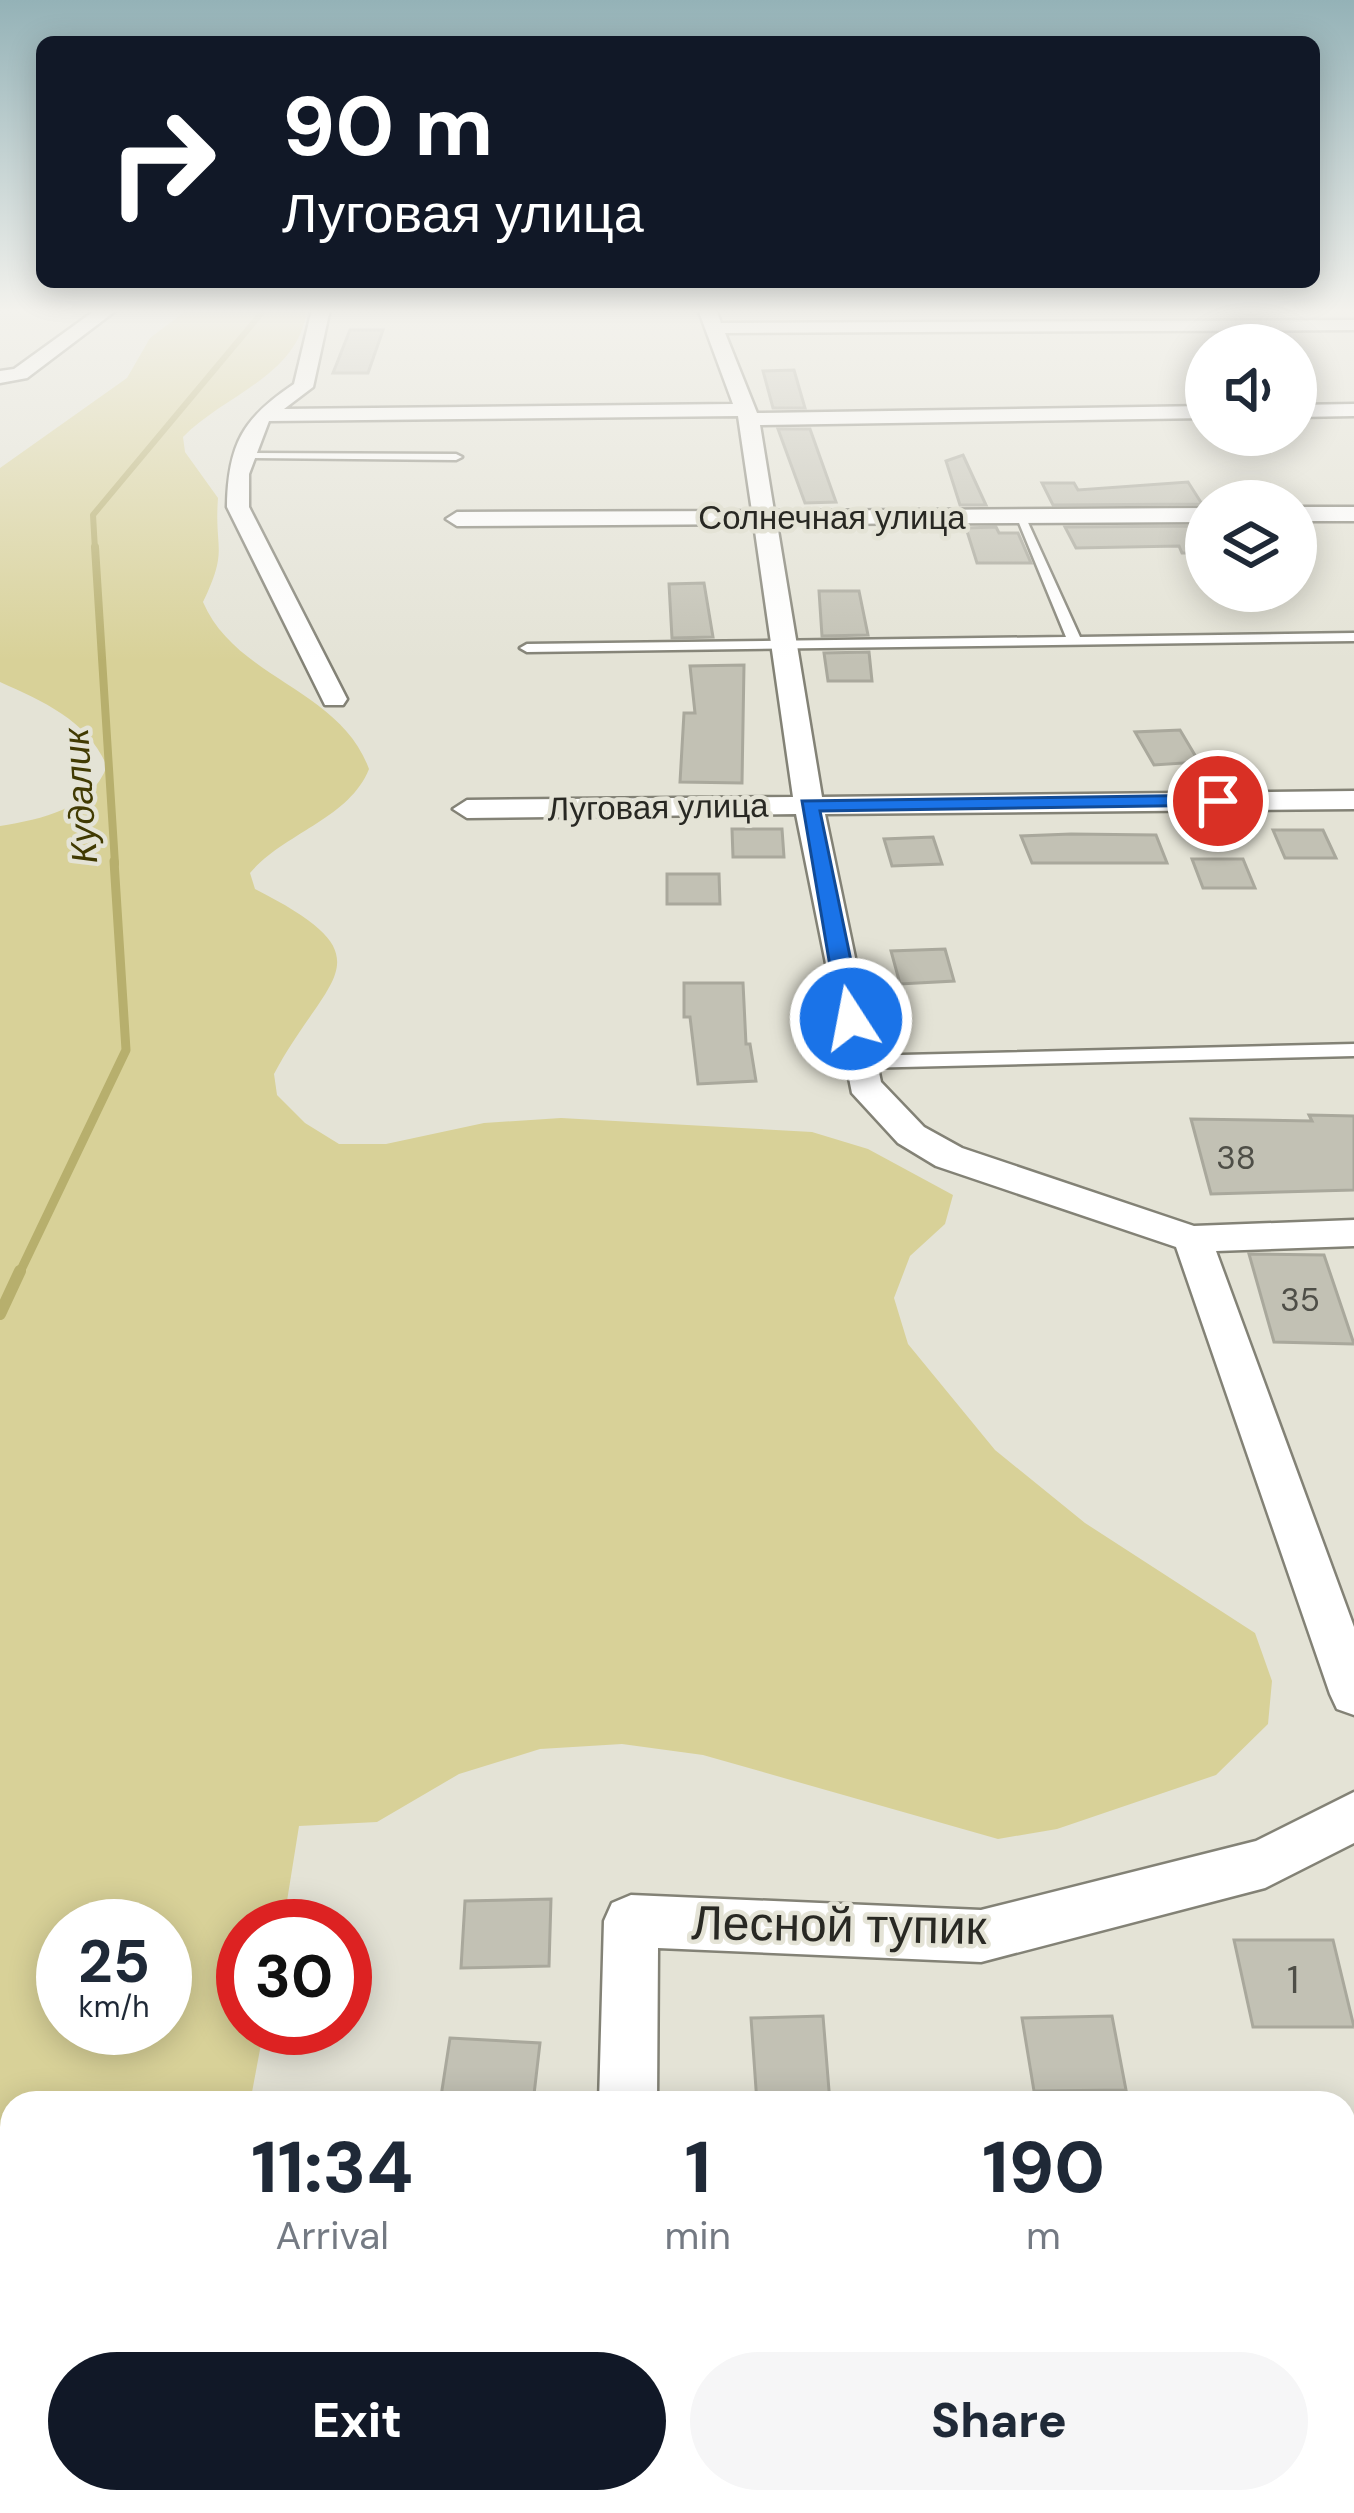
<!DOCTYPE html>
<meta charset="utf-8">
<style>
:root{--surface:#fff;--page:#f6f6f7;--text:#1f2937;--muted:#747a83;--accent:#111827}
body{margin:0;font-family:"DM Sans",sans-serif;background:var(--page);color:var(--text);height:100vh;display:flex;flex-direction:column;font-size:45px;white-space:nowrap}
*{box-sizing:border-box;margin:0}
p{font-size:39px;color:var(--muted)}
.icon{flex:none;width:66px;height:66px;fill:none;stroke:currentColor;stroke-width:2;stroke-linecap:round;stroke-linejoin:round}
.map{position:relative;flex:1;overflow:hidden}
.sheet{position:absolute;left:0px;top:2091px;width:1356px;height:423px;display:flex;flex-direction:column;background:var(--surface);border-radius:36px 36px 0 0;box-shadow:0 6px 30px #0003}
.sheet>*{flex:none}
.top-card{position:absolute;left:36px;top:36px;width:1284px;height:252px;border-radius:18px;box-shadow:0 6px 30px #0003;background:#111827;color:#fff;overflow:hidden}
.controls{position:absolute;left:1185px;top:324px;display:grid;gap:24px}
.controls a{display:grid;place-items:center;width:132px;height:132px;border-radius:50%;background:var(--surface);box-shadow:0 6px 30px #0003;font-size:60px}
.speed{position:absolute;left:36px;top:1899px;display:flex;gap:24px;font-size:60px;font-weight:700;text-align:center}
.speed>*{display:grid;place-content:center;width:156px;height:156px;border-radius:50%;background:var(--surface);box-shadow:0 6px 30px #0003;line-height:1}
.speed small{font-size:30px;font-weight:400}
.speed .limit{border:18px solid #d22;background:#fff;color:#111}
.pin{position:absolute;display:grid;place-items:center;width:102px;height:102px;color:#fff;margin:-51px;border:6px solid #fff;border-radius:50%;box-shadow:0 3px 12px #0007}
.me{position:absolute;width:132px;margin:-66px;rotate:349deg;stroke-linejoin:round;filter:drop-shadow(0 0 9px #0008)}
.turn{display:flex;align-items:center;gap:42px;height:252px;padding:0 48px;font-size:54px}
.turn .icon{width:156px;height:156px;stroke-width:2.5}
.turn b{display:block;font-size:84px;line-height:102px}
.eta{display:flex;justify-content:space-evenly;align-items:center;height:204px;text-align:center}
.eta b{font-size:72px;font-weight:800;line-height:84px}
.button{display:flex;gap:24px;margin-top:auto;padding:24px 48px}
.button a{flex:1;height:138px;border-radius:72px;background:var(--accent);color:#fff;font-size:48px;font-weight:800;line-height:138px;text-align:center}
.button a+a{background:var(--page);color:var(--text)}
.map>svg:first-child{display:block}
.green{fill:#d8d198;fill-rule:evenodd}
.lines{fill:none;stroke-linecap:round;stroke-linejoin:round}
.stream-far3{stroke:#b7af6d;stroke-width:6}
.stream-far2{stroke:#b7af6d;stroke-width:8}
.stream-far1{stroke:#b7af6d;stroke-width:9}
.stream{stroke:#b7af6d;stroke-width:12}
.building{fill:#c2c1b4;stroke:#a9a89c;stroke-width:3}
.lane-casing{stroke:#838276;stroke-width:5}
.street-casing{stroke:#838276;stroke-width:5}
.lane{fill:#fff;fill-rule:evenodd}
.street{fill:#fff;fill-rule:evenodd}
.route{fill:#1a73e8;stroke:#114b97;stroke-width:3}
.labels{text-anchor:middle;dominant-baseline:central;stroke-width:9;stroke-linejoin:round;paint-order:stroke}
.far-street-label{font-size:33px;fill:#282823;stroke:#e4e3d6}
.number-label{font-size:33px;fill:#4e4e47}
.far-water-label{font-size:36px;font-style:italic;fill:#413a02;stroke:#e4e3d6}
.near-number-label{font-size:39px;fill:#4e4e47}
.near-street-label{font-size:48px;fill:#282823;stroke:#e4e3d6}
</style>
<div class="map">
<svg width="1354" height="2513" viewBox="0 0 1354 2513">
<rect width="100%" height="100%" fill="#e4e3d6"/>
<path class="green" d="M307,309c-8,67 -82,85 -124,128l2,15 33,46c-4,53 11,50 -15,104 33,77 137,87 166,167 -20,50 -85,64 -119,104l5,16c138,70 72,85 19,185l3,21 28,28 34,21h47l98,-21 77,-5 251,14 56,17 85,46 -8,29 -35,32 -16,42 14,46 87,106 90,73 170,110 17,48 -4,43 -52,51 -159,54 -59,10 -295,-84 -81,-11 -82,5 -81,25 -82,48 -78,4 -16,100h-40v102h21l-14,75h-238v399h256l2,11h-270v-1687c42,-7 91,-17 107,-60 -20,-46 -63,-64 -107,-84v-214l127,-90 23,-40 37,-28zM63,1926h102v102h-102z"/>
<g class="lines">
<polyline class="stream-far3" points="95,550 93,515 265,309"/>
<polyline class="stream-far2" points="95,547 115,864"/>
<polyline class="stream-far1" points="19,1274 126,1050 114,861"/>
<polyline class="stream" points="0,1314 20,1271"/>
</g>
<g class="building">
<polygon points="350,330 383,330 368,373 333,373"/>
<polygon points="794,370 805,408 773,408 763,371"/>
<polygon points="778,429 810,429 836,502 805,503"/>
<polygon points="963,455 986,505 960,505 946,461"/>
<polygon points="1188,482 1202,504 1053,505 1042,483 1074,483 1078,490"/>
<polygon points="1206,526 1206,553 1182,553 1179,546 1076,548 1065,527"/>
<polygon points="996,527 999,533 1018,533 1031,563 977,563 966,528"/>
<polygon points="704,583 713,637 672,638 669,584"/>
<polygon points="819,591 859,591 868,635 822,636"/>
<polygon points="869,652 872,681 828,681 824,653"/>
<polygon points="744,665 742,783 680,782 684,713 695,713 690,666"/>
<polygon points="1180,730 1199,762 1154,765 1135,732"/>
<polygon points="732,829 782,829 784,857 733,857"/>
<polygon points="1273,830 1323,830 1336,858 1285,858"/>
<polygon points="1071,834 1156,835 1167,863 1032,863 1021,836"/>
<polygon points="933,837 942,864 892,866 884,839"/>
<polygon points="1192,859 1243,859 1255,888 1203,888"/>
<polygon points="667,874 719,874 720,904 667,904"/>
<polygon points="945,949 954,981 900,984 891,951"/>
<polygon points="684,983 743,983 746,1044 750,1044 756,1081 698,1084 690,1017 684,1017"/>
<polygon points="1309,1115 1354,1116 1354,1190 1211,1194 1191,1119 1312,1121"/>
<polygon points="1249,1254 1324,1255 1354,1344 1274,1342"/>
<polygon points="551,1899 549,1966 461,1968 465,1901"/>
<polygon points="1234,1940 1333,1940 1354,2027 1253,2027"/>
<polygon points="823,2016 830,2103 757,2103 751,2018"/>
<polygon points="1112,2016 1126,2090 1034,2091 1022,2018"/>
<polygon points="450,2038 540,2043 533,2103 440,2103"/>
</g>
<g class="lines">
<defs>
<g id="lane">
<polygon points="245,453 456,454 462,457 456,460 241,458 239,456"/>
<polygon points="1015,513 1025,516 1080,637 1354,633 1354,641 527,652 520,648 527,644 1066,637"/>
<polygon points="1354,1044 1354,1056 860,1068 851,1062 860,1056"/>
</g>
<g id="street">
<polygon points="97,309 118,309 27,378 0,383 0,371 14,369"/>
<path d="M312,309h18l-17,78 -29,22 449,-5 -35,-95h18l5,14 633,-3v10l-629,3 32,80 449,-7v12l-446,7 14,86 432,-3v14l-429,2 45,273 532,-6v18l-529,5 56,268 43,45 38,21 232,78 160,-6v26l-138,5 138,376v88l-17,-6 -7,-15 -154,-447 -240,-81 -38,-23 -46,-50 -56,-279 -329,4 -14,-9 14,-9 326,-3 -39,-273 -297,2 -11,-7 11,-7 295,-1 -14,-95 -469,5 -20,53v33l98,192 -4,6h-18l-98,-198c1,-63 16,-89 67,-123z"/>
<polygon points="1354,404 1354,416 1296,417 1296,405"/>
<rect x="1296" y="507" width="58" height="14"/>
<polygon points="1354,1792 1354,1843 1265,1888 981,1962 658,1948 657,2103 599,2103 604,1921 612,1903 631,1895 981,1910 1256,1841"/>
</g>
</defs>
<use href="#lane" class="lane-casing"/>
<use href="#street" class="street-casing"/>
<use href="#lane" class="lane"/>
<use href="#street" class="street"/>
</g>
<linearGradient id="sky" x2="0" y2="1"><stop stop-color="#94b2b7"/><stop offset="0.47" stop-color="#f3f2ed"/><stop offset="1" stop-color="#f3f2ed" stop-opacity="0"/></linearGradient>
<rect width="1354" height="661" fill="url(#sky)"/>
<polygon class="route" points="1218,795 1228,801 1225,805 820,811 863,1019 851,1026 839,1019 802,801"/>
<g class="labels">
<g class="far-street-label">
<text x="832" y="517">Солнечная улица</text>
<text transform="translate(658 807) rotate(-1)">Луговая улица</text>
</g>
<g class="number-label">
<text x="1236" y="1157">38</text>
<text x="1300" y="1299">35</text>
</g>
<g class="far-water-label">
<text transform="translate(80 796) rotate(-94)">Кудалик</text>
</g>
<g class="near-number-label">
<text x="1293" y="1979">1</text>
</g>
<g class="near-street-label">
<text transform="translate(839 1925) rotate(1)">Лесной тупик</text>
</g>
</g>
</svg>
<div class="controls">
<a><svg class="icon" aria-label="sound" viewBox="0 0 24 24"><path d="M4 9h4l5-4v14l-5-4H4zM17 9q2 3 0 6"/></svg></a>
<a><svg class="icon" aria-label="layers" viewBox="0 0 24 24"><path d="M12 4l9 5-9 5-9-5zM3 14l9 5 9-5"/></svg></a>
</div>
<div class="speed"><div>25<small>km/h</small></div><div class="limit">30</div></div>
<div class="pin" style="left:1218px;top:801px;background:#d93025"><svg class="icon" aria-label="arrive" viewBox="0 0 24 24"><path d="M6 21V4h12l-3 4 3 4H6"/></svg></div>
<svg class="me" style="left:851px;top:1019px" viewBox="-20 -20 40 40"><circle r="17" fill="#1a73e8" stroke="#fff" stroke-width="3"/><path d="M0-11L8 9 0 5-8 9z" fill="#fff"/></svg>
<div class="top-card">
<div class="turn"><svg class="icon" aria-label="right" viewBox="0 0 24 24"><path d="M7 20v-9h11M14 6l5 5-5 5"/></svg><div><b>90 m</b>Луговая улица</div></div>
</div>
<section class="sheet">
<div class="eta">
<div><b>11:34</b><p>Arrival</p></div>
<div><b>1</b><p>min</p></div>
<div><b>190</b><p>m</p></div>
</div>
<div class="button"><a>Exit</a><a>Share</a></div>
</section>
</div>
